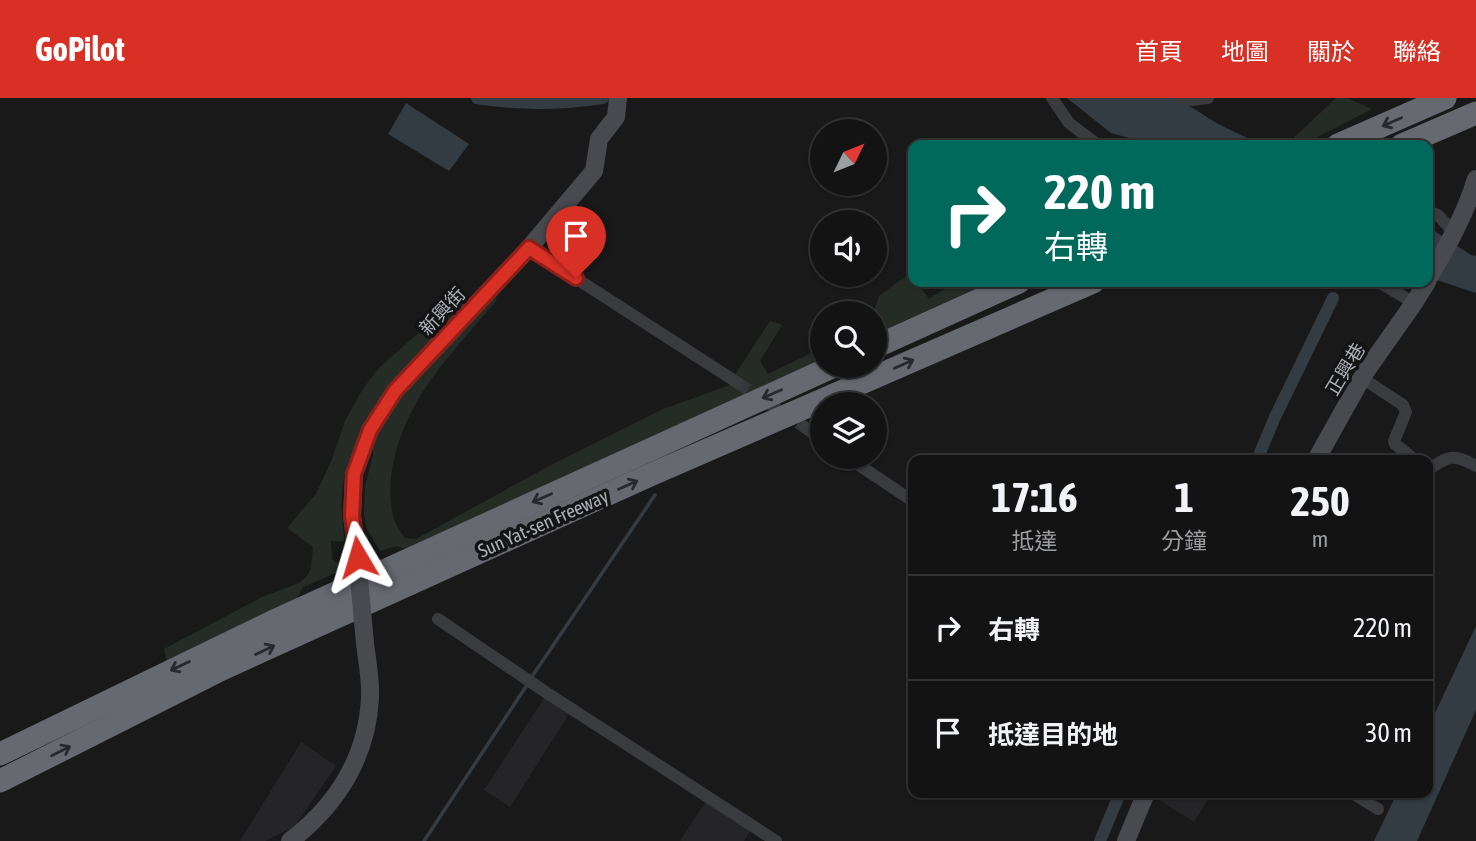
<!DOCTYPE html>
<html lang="zh-TW">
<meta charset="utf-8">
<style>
:root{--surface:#131314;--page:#202022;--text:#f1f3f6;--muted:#9d9ea0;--line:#323234;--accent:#d93025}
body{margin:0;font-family:"Asap Condensed","Noto Sans TC",sans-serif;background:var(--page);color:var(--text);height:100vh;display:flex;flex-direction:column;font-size:26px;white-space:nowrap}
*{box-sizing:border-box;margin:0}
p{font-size:23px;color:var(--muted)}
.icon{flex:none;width:38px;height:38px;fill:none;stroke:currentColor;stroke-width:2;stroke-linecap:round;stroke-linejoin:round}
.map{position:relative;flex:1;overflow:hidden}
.sheet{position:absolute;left:908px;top:357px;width:525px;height:343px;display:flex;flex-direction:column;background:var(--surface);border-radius:14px;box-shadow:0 2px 5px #0004,0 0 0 2px var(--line)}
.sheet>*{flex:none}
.hud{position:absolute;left:908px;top:42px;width:525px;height:147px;border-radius:14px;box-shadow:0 2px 5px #0004,0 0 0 2px var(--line);background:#00695c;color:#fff;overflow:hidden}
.needle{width:46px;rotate:47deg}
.buttons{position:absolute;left:810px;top:21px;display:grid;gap:14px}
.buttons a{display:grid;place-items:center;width:77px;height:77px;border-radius:50%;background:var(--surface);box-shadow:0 2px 5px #0004,0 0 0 2px var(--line);font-size:35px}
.pin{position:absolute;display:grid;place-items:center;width:60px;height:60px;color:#fff;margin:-72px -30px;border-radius:50% 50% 50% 0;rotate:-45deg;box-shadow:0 0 7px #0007}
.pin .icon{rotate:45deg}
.me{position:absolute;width:77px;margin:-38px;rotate:353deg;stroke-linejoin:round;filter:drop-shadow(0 0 5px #0008)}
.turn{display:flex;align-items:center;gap:24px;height:147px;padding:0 21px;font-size:32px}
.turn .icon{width:91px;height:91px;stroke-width:2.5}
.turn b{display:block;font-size:49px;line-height:60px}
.eta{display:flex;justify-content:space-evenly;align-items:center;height:119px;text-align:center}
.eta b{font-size:42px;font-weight:700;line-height:49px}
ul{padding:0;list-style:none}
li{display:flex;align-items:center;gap:21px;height:105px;padding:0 21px;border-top:2px solid var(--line)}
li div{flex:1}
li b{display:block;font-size:26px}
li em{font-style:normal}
header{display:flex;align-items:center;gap:42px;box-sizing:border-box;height:98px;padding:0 35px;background:var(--accent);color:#fff}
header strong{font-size:33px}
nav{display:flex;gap:38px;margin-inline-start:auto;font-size:24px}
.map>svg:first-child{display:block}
.built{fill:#252527}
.green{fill:#252c26}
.water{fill:#333c43}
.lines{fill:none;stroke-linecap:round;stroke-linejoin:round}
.stream{stroke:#333c43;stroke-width:3.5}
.canal{stroke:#333c43;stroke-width:12}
.street-tunnel{stroke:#36373a;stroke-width:12;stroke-dasharray:12 6;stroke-linecap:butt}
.street{stroke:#3a3b3f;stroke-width:12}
.secondary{stroke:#484a4f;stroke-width:18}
.highway{stroke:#666970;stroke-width:23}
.secondary-bridge{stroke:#484a4f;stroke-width:18}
.oneway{stroke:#28292c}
.route-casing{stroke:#8d1f18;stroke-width:18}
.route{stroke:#d93025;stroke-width:12}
.labels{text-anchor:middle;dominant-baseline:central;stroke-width:7;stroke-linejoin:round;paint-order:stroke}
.street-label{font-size:19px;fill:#acb0b9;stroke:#141415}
</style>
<header>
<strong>GoPilot</strong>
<nav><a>首頁</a><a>地圖</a><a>關於</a><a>聯絡</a></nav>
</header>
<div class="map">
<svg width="1476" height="743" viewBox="0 0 1476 743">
<rect width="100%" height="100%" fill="#19191a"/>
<g class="built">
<polygon points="546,597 571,613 510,709 484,692"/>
<polygon points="301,644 336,668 294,729 265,743 240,743"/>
<polygon points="1152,695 1212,695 1194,724 1151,697"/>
<polygon points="707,702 752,731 744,743 680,743"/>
</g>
<g class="green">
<polygon points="1336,0 1347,0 1372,11 1304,46 1286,47"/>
<polygon points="906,178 913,180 914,184 917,184 929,201 955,184 991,184 875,236 875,215 873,215 879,198"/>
<path d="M497,192l-1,11c-29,35 -62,68 -83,108 -17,31 -31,81 -17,115 2,5 6,9 9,14l11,1 135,-74 112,-56 73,-26 -2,-7 36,-55 12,4 -22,36 8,13 54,-26v11l-415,190 -12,-3 -15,5 -14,-24 -2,-14 1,-27 8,-31v-15l15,-30z"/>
<path d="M472,201l-112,138c-4,9 -9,17 -12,26 -9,25 -7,53 -3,79l-14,-1 1,18 14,8 -5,4 -38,16 -7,13 -129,61 -3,-12 98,-52 37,-14 8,-7 4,-8 2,-21 -26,-19 29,-34 16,-35 13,-38 16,-29 10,-14 10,-12 73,-64z"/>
</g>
<g class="water">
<polygon points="1067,0 1177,0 1218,26 1262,47 1155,47 1111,35"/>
<polygon points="406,5 469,46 449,73 388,36"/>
<polygon points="1428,129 1471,157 1476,158 1476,195 1428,179"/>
<polygon points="1476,528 1476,612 1417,743 1374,743 1397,695 1428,695 1428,630"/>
</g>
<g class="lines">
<g class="stream">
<polyline points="531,580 655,397"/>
<polyline points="424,743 527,587"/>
</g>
<g class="canal">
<path d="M477,0c41,7 85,6 126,0"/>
<polyline points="1257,362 1275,319 1333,200"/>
<polyline points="1100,743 1120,695"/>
</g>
<polyline class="street-tunnel" points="738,285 806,330"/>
<g class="street">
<polyline points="1052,0 1069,25 1098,47"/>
<polyline points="1183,0 1192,2 1208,0"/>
<polyline points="1428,113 1438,117 1455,136"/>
<polyline points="529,150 738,285"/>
<polyline points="1379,184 1414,205"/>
<polyline points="1362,280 1403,307 1406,314 1394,343 1395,346 1415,362"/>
<polyline points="806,330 822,342"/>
<polyline points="847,359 914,404"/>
<path d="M1428,372c20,-14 25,-17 48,-4"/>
<polyline points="438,521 547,595 776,743"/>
<polyline points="1352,695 1378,711"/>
</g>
<g class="secondary">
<path d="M1428,181c19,-32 37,-64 48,-100"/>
<polyline points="1316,362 1364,276 1414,205 1427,184"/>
<polyline points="357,459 352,418 354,376 370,332 395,293 529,150 594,73 599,41 616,19 618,0"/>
<path d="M290,743c47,-36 77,-84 80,-143 1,-18 -3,-37 -5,-55"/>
<polyline points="1126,743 1146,695"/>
</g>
<g class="highway">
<polyline points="1338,47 1445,0"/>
<polyline points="1402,47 1476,15"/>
<polyline points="875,249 1019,184"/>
<polyline points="0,656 272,524 834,268"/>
<polyline points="0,683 222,571 650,377 1093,184"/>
</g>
<polyline class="secondary-bridge" points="357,459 365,545"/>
</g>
<defs><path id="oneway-shaft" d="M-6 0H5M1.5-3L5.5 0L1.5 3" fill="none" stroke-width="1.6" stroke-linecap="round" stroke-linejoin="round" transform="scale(1.75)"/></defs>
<g class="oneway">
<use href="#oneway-shaft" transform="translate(1392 24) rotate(156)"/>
<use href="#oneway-shaft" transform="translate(904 266) rotate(-24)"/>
<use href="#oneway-shaft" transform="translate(772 296) rotate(156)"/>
<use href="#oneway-shaft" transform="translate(628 387) rotate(-24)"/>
<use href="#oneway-shaft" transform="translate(542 400) rotate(156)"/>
<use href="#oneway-shaft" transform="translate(265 552) rotate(-25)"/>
<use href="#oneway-shaft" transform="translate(180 568) rotate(154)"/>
<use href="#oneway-shaft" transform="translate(61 653) rotate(-27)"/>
</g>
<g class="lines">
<defs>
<polyline id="route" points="358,459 352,418 354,376 370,332 395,293 529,150 576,180"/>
</defs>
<use href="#route" class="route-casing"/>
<use href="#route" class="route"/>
</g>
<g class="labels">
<g class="street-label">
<text transform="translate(442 213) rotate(-47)">新興街</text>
<text transform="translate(1345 271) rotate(-59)">正興巷</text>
<text transform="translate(543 425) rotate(-24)">Sun Yat-sen Freeway</text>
</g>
</g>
</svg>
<div class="buttons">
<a><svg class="needle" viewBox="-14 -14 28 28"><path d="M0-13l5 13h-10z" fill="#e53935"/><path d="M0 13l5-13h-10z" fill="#9d9ea0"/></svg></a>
<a><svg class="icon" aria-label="sound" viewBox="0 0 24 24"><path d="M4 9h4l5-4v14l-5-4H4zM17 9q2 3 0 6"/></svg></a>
<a><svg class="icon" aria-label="search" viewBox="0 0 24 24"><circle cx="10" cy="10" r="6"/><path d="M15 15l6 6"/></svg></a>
<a><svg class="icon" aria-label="layers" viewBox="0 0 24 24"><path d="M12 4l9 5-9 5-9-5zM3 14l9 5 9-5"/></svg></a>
</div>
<div class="pin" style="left:576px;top:180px;background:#d93025"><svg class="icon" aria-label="arrive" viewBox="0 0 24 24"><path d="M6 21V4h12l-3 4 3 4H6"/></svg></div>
<svg class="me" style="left:358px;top:459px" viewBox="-20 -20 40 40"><path d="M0-17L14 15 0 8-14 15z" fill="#d93025" stroke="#fff" stroke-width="4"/></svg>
<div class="hud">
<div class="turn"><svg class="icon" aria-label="right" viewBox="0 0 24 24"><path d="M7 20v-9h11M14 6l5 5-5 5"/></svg><div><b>220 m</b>右轉</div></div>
</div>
<section class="sheet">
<div class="eta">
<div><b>17:16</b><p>抵達</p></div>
<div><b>1</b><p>分鐘</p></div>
<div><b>250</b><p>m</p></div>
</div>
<ul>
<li><svg class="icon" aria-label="right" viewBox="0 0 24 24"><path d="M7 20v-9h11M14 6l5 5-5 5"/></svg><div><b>右轉</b></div><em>220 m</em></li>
<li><svg class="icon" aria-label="arrive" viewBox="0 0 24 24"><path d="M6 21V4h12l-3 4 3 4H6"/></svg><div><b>抵達目的地</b></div><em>30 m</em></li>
</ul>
</section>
</div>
